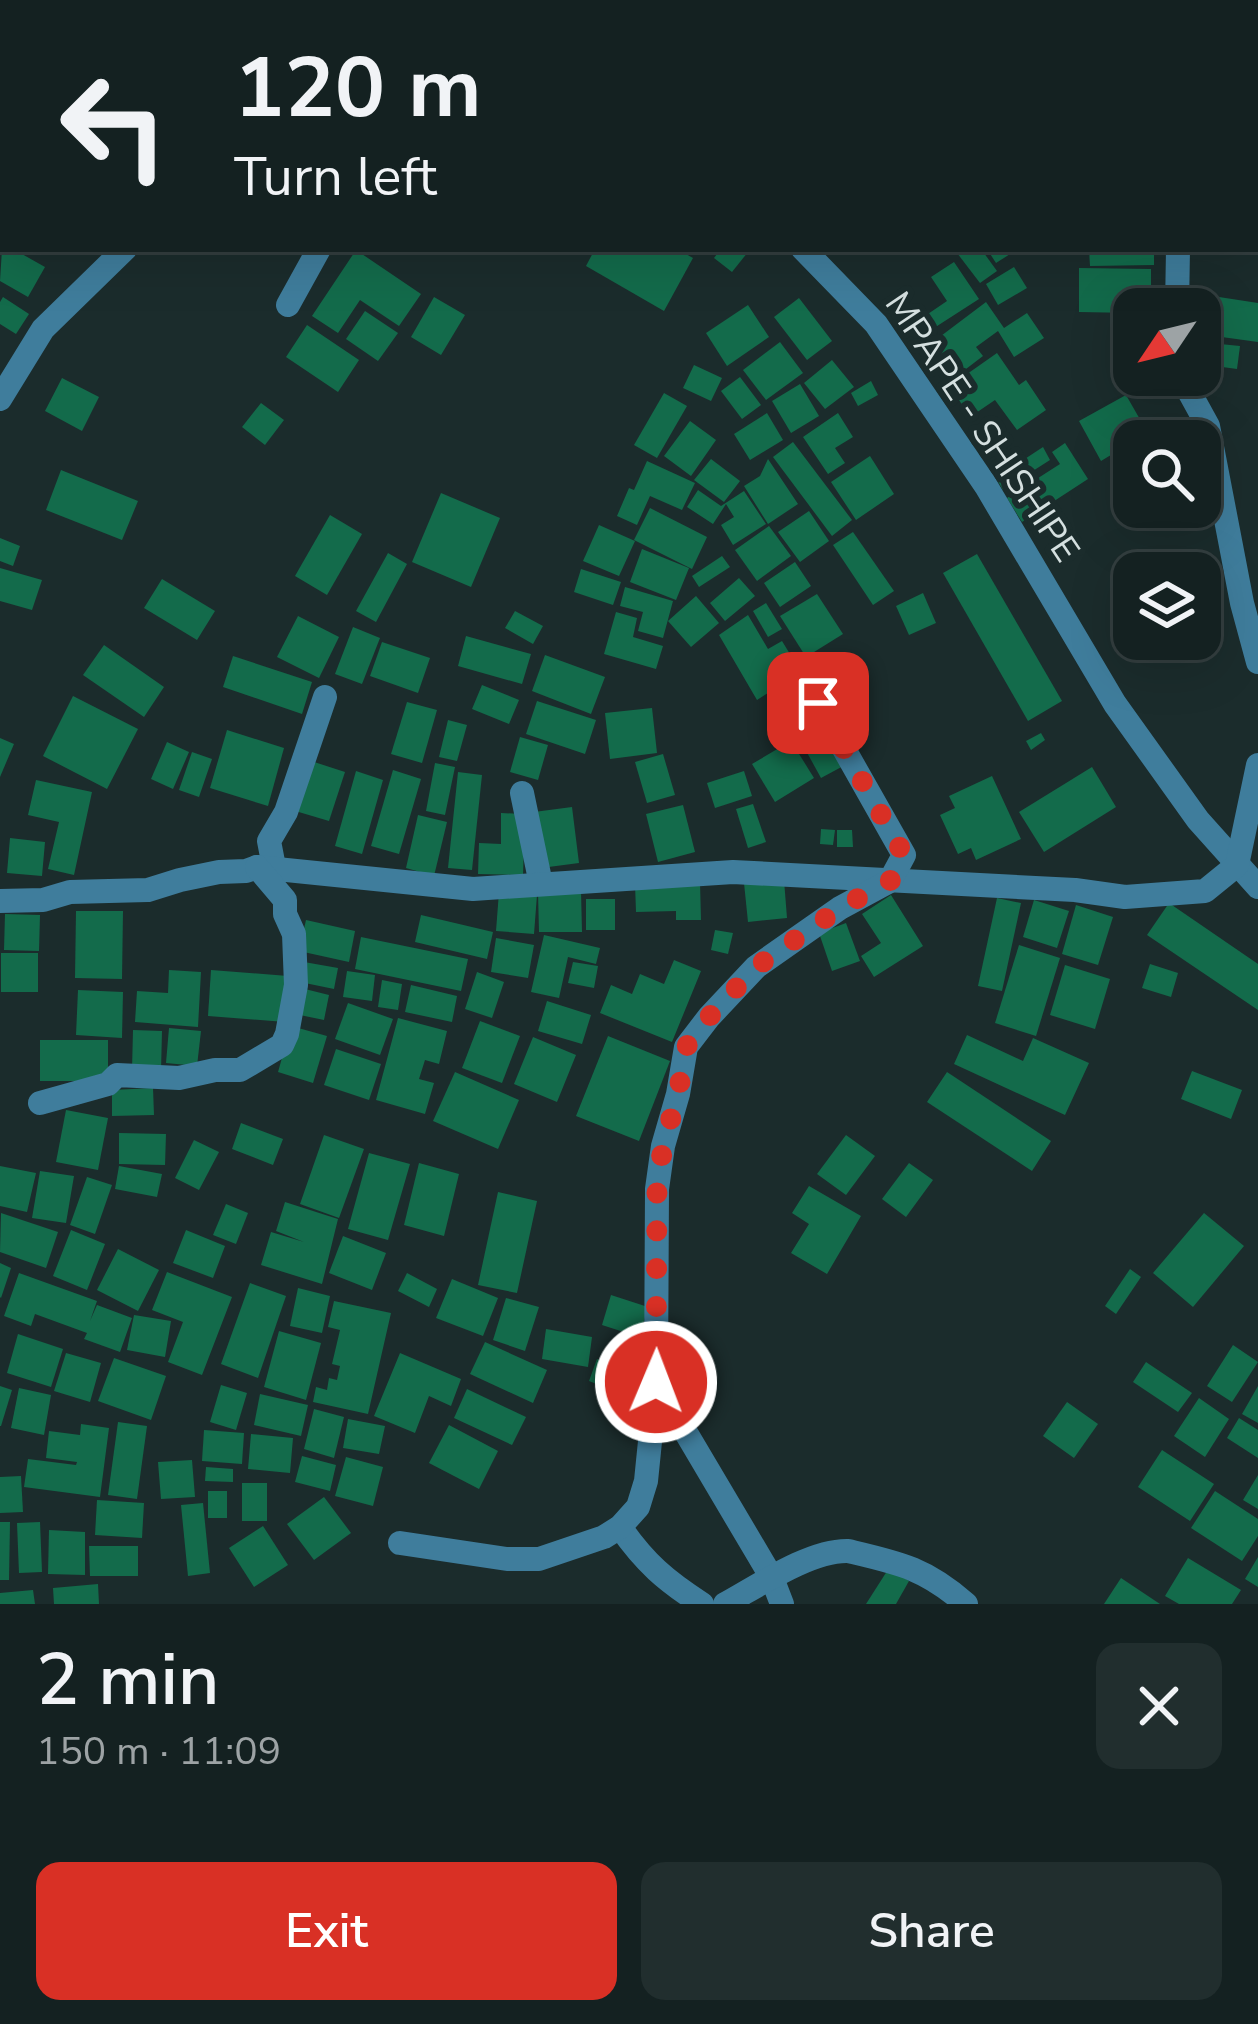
<!DOCTYPE html>
<meta charset="utf-8">
<style>
:root{--surface:#142121;--page:#212e2e;--text:#f1f3f6;--muted:#9da3a5;--line:#333e3f;--accent:#d93025}
body{margin:0;font-family:"Nunito Sans",sans-serif;background:var(--page);color:var(--text);height:100vh;display:flex;flex-direction:column;font-size:45px;white-space:nowrap}
*{box-sizing:border-box;margin:0}
p{font-size:39px;color:var(--muted)}
.icon{flex:none;width:66px;height:66px;fill:none;stroke:currentColor;stroke-width:2;stroke-linecap:round;stroke-linejoin:round}
.map{position:relative;height:1604px;overflow:hidden}
.drawer{display:flex;flex-direction:column;background:var(--surface);flex:1}
.drawer>*{flex:none}
.hud{position:absolute;left:0px;top:0px;width:1260px;height:252px;box-shadow:0 12px 48px #0002,0 0 0 3px var(--line);background:#142121;color:var(--text);overflow:hidden}
.needle{width:78px;rotate:235deg}
.controls{position:absolute;left:1113px;top:288px;display:grid;gap:24px}
.controls a{display:grid;place-items:center;width:108px;height:108px;border-radius:24px;background:var(--surface);box-shadow:0 12px 48px #0002,0 0 0 3px var(--line);font-size:60px}
.pin{position:absolute;display:grid;place-items:center;width:102px;height:102px;color:#fff;margin:-51px;border-radius:24px;box-shadow:0 6px 18px #0006}
.me{position:absolute;width:132px;margin:-66px;rotate:1deg;stroke-linejoin:round;filter:drop-shadow(0 0 9px #0008)}
.turn{display:flex;align-items:center;gap:42px;height:252px;padding:0 36px;font-size:54px}
.turn .icon{width:156px;height:156px;stroke-width:2.5}
.turn b{display:block;font-size:84px;line-height:102px}
.round{display:grid;place-items:center;flex:none;width:126px;height:126px;border-radius:24px;background:var(--page)}
.overview{display:flex;align-items:center;justify-content:space-between;height:204px;padding:0 36px}
h1{font-size:72px;font-weight:600;line-height:90px}
.primary-button{display:flex;gap:24px;margin-top:auto;padding:24px 36px}
.primary-button a{flex:1;height:138px;border-radius:24px;background:var(--accent);color:#fff;font-size:48px;font-weight:600;line-height:138px;text-align:center}
.primary-button a+a{background:var(--page);color:var(--text)}
.map>svg:first-child{display:block}
.building{fill:#136b4b}
.lines{fill:none;stroke-linecap:round;stroke-linejoin:round}
.street{stroke:#3f7d9c;stroke-width:24}
.route{stroke:#d93025;stroke-width:21;stroke-dasharray:0 37.8}
.labels{text-anchor:middle;dominant-baseline:central;stroke-width:12;stroke-linejoin:round;paint-order:stroke}
.street-label{font-size:36px;fill:#d5e0e0;stroke:#1b2c2c}
</style>
<div class="map">
<svg width="1258" height="1604" viewBox="0 0 1258 1604">
<rect width="100%" height="100%" fill="#1b2c2c"/>
<g class="building">
<polygon points="2,249 13,249 45,267 28,297 0,281"/>
<polygon points="595,249 677,249 693,258 664,311 586,266"/>
<polygon points="721,249 744,249 748,252 732,272 714,258"/>
<polygon points="954,249 981,249 997,271 980,283"/>
<polygon points="987,249 1018,249 996,263"/>
<polygon points="1089,249 1154,249 1154,265 1090,266"/>
<polygon points="356,250 421,294 399,326 360,300 338,333 312,316"/>
<polygon points="954,262 979,299 934,328 925,316 947,301 931,277"/>
<polygon points="1014,267 1027,288 998,305 986,284"/>
<polygon points="1079,268 1151,269 1151,309 1134,309 1134,313 1079,312"/>
<polygon points="1193,293 1258,303 1258,342 1200,334 1200,309 1191,309"/>
<polygon points="3,297 29,314 16,334 0,324 0,302"/>
<polygon points="434,297 465,315 441,355 411,337"/>
<polygon points="799,298 832,341 807,360 774,317"/>
<polygon points="986,302 1004,328 1027,313 1044,338 1014,357 998,331 976,347 983,356 949,382 925,348"/>
<polygon points="748,305 769,337 727,366 706,333"/>
<polygon points="365,311 398,333 378,361 346,339"/>
<polygon points="1134,317 1134,373 1124,375 1111,322"/>
<polygon points="307,325 359,360 338,392 286,357"/>
<polygon points="780,342 803,373 766,400 743,370"/>
<polygon points="1200,342 1240,346 1237,369 1200,364"/>
<polygon points="997,353 1019,385 1026,380 1046,410 1017,430 995,400 970,417 950,386"/>
<polygon points="832,360 854,387 825,409 804,383"/>
<polygon points="694,365 722,378 711,401 683,388"/>
<polygon points="740,377 761,405 742,419 721,391"/>
<polygon points="62,378 99,397 82,431 45,411"/>
<polygon points="871,381 878,395 858,406 851,393"/>
<polygon points="800,384 819,416 791,433 772,401"/>
<polygon points="664,393 687,406 657,458 634,445"/>
<polygon points="1126,395 1149,435 1134,441 1101,461 1079,421"/>
<polygon points="261,403 284,420 265,445 242,427"/>
<polygon points="767,413 783,440 750,460 734,434"/>
<polygon points="838,413 853,437 835,448 845,463 828,474 803,437"/>
<polygon points="690,421 716,440 691,476 664,456"/>
<polygon points="793,442 852,520 832,536 773,457"/>
<polygon points="1065,443 1088,479 1022,522 1007,498 1060,464 1052,452"/>
<polygon points="1043,447 1050,460 1003,490 996,478"/>
<polygon points="870,456 894,494 856,520 831,482"/>
<polygon points="711,459 740,481 724,502 694,480"/>
<polygon points="768,459 798,504 768,524 744,486 760,476"/>
<polygon points="647,461 695,483 682,510 650,496 637,525 617,516 629,488 634,490"/>
<polygon points="61,470 138,501 122,540 46,510"/>
<polygon points="698,490 721,506 744,491 766,524 733,545 721,525 734,517 726,504 713,524 687,507"/>
<polygon points="441,493 500,518 471,587 412,562"/>
<polygon points="650,508 707,537 692,569 634,540"/>
<polygon points="809,511 829,541 800,562 778,532"/>
<polygon points="330,515 362,534 327,595 295,576"/>
<polygon points="599,525 635,541 619,576 583,561"/>
<polygon points="769,526 791,556 757,581 735,550"/>
<polygon points="853,532 894,591 873,605 833,545"/>
<polygon points="0,538 20,546 13,566 0,561"/>
<polygon points="642,549 689,568 676,600 630,582"/>
<polygon points="388,553 407,564 376,622 356,611"/>
<polygon points="977,554 1062,701 1028,721 943,573"/>
<polygon points="722,556 730,567 699,587 692,576"/>
<polygon points="795,562 811,586 780,607 764,583"/>
<polygon points="0,568 42,580 32,610 0,601"/>
<polygon points="581,569 621,582 613,605 574,592"/>
<polygon points="739,578 755,596 725,621 710,603"/>
<polygon points="162,579 215,611 197,640 144,608"/>
<polygon points="625,587 673,601 663,638 638,631 643,612 620,606"/>
<polygon points="923,593 936,623 909,635 896,606"/>
<polygon points="817,594 843,634 806,657 780,616"/>
<polygon points="696,596 719,623 691,647 668,621"/>
<polygon points="766,603 782,629 768,637 753,611"/>
<polygon points="515,611 543,626 533,644 505,628"/>
<polygon points="616,612 637,618 633,637 663,646 656,669 604,654"/>
<polygon points="748,615 768,649 782,641 801,672 757,700 719,635"/>
<polygon points="298,616 339,637 319,678 277,657"/>
<polygon points="353,627 380,638 362,684 335,674"/>
<polygon points="466,636 531,654 522,684 458,666"/>
<polygon points="382,642 430,658 418,693 370,676"/>
<polygon points="104,645 164,687 144,717 83,675"/>
<polygon points="545,655 605,677 591,714 532,691"/>
<polygon points="233,656 312,682 302,714 223,687"/>
<polygon points="482,685 519,700 509,724 472,709"/>
<polygon points="73,696 138,729 107,789 43,756"/>
<polygon points="537,701 596,720 585,754 526,734"/>
<polygon points="407,702 437,710 422,763 391,754"/>
<polygon points="652,708 657,753 610,759 605,713"/>
<polygon points="820,715 847,764 821,778 794,729"/>
<polygon points="448,720 467,725 457,761 439,757"/>
<polygon points="227,730 284,748 268,806 210,788"/>
<polygon points="1041,733 1045,740 1031,750 1026,741"/>
<polygon points="520,737 548,745 538,780 510,772"/>
<polygon points="0,738 14,744 0,777"/>
<polygon points="791,741 814,778 775,802 752,764"/>
<polygon points="167,742 189,752 173,789 151,779"/>
<polygon points="192,752 212,759 199,797 179,790"/>
<polygon points="663,754 675,795 647,803 635,762"/>
<polygon points="308,760 345,772 329,821 292,810"/>
<polygon points="435,763 455,767 445,815 426,811"/>
<polygon points="1092,767 1116,807 1044,852 1019,812"/>
<polygon points="393,770 421,779 399,854 371,846"/>
<polygon points="356,771 383,780 362,854 335,846"/>
<polygon points="744,771 752,796 715,808 707,783"/>
<polygon points="458,772 482,775 472,870 448,868"/>
<polygon points="992,776 1021,839 976,860 971,848 958,854 940,815 955,808 949,796"/>
<polygon points="36,780 92,792 74,875 48,869 59,822 28,815"/>
<polygon points="753,804 766,842 748,848 736,809"/>
<polygon points="683,805 695,852 658,862 646,814"/>
<polygon points="572,807 579,863 541,868 534,812"/>
<polygon points="501,813 525,814 523,875 478,874 479,843 501,844"/>
<polygon points="418,815 447,822 434,876 406,868"/>
<polygon points="821,829 835,830 833,845 820,844"/>
<polygon points="837,830 852,830 853,847 837,847"/>
<polygon points="10,838 45,842 42,876 7,873"/>
<polygon points="784,880 787,918 748,922 744,883"/>
<polygon points="700,882 701,920 676,920 676,911 636,912 635,884"/>
<polygon points="581,891 582,932 539,932 538,892"/>
<polygon points="499,892 537,895 534,934 496,931"/>
<polygon points="891,895 923,946 874,977 861,956 881,943 862,914"/>
<polygon points="997,898 1021,903 1002,991 978,986"/>
<rect x="586" y="899" width="29" height="31"/>
<polygon points="1034,900 1069,911 1057,948 1023,937"/>
<polygon points="1169,903 1258,964 1258,1010 1147,935"/>
<polygon points="1076,905 1113,917 1098,965 1062,954"/>
<polygon points="76,911 123,911 122,979 75,978"/>
<polygon points="5,914 40,915 39,951 4,950"/>
<polygon points="421,915 493,932 487,959 415,942"/>
<polygon points="306,920 355,931 349,962 299,951"/>
<polygon points="846,923 860,961 832,971 819,933"/>
<polygon points="715,930 733,933 728,954 711,950"/>
<polygon points="544,935 600,948 596,964 568,957 559,998 531,992"/>
<polygon points="361,937 468,959 461,991 355,969"/>
<polygon points="496,938 534,945 528,978 491,972"/>
<polygon points="1019,945 1060,958 1036,1036 995,1023"/>
<rect x="1" y="953" width="37" height="39"/>
<polygon points="674,960 701,971 672,1042 600,1013 611,985 632,994 640,974 664,984"/>
<polygon points="304,962 338,968 334,989 300,982"/>
<polygon points="573,962 598,966 594,988 568,983"/>
<polygon points="1150,964 1178,973 1171,997 1142,988"/>
<polygon points="1065,965 1110,979 1095,1029 1050,1015"/>
<polygon points="169,970 201,972 198,1027 135,1022 137,991 168,993"/>
<polygon points="211,970 288,976 285,1022 208,1016"/>
<polygon points="347,971 375,975 372,1001 343,997"/>
<polygon points="477,972 504,982 492,1018 465,1009"/>
<polygon points="382,980 402,984 398,1010 378,1007"/>
<polygon points="411,985 457,996 452,1022 405,1012"/>
<polygon points="301,988 329,995 324,1020 295,1014"/>
<polygon points="78,990 123,992 122,1038 76,1035"/>
<polygon points="547,1001 591,1015 582,1044 538,1031"/>
<polygon points="348,1003 393,1019 380,1055 335,1039"/>
<polygon points="398,1018 447,1031 439,1064 425,1060 419,1079 434,1083 425,1114 376,1100"/>
<polygon points="480,1021 520,1036 502,1083 462,1068"/>
<polygon points="291,1026 327,1036 313,1083 278,1072"/>
<polygon points="169,1028 201,1031 197,1066 166,1063"/>
<polygon points="133,1030 162,1031 161,1071 132,1070"/>
<polygon points="967,1035 1023,1061 1033,1038 1089,1063 1065,1115 954,1064"/>
<polygon points="608,1036 670,1061 639,1141 576,1116"/>
<polygon points="533,1037 576,1055 557,1102 514,1084"/>
<rect x="40" y="1040" width="68" height="41"/>
<polygon points="336,1049 381,1064 369,1100 324,1085"/>
<polygon points="1192,1071 1242,1090 1231,1119 1181,1099"/>
<polygon points="455,1072 519,1100 498,1149 433,1121"/>
<polygon points="947,1072 1051,1141 1032,1171 927,1102"/>
<polygon points="153,1088 154,1115 112,1116 112,1090"/>
<polygon points="66,1110 108,1118 98,1170 56,1162"/>
<polygon points="241,1123 283,1139 273,1165 232,1149"/>
<polygon points="119,1133 166,1134 165,1165 119,1164"/>
<polygon points="324,1135 364,1149 339,1218 300,1204"/>
<polygon points="846,1135 875,1156 846,1195 817,1174"/>
<polygon points="194,1140 219,1152 199,1190 175,1178"/>
<polygon points="369,1153 410,1164 388,1240 348,1229"/>
<polygon points="419,1163 459,1174 444,1236 404,1225"/>
<polygon points="909,1163 933,1180 906,1217 882,1199"/>
<polygon points="0,1166 36,1173 27,1212 0,1206"/>
<polygon points="119,1166 162,1174 157,1197 115,1189"/>
<polygon points="40,1171 74,1176 66,1223 32,1218"/>
<polygon points="87,1177 112,1185 95,1234 70,1225"/>
<polygon points="809,1186 861,1216 827,1274 791,1253 809,1224 792,1213"/>
<polygon points="498,1192 537,1201 517,1293 478,1285"/>
<polygon points="285,1202 338,1219 322,1284 261,1265 271,1232 304,1242 276,1231"/>
<polygon points="226,1204 248,1213 236,1244 213,1235"/>
<polygon points="1,1213 58,1232 46,1268 0,1252"/>
<polygon points="1204,1213 1244,1246 1193,1307 1153,1273"/>
<polygon points="71,1230 105,1244 87,1290 53,1276"/>
<polygon points="186,1230 225,1246 213,1278 173,1263"/>
<polygon points="343,1236 386,1253 372,1290 329,1273"/>
<polygon points="118,1249 159,1270 138,1311 97,1290"/>
<polygon points="0,1263 11,1268 1,1298 0,1297"/>
<polygon points="1130,1269 1141,1277 1116,1314 1105,1306"/>
<polygon points="167,1272 232,1297 202,1375 168,1362 183,1322 152,1310"/>
<polygon points="19,1273 97,1301 90,1321 97,1305 132,1318 120,1352 84,1339 87,1333 35,1314 31,1326 4,1316"/>
<polygon points="407,1273 437,1289 429,1307 398,1291"/>
<polygon points="452,1279 498,1298 483,1336 436,1318"/>
<polygon points="250,1283 286,1296 258,1378 221,1364"/>
<polygon points="298,1288 330,1296 322,1333 290,1326"/>
<polygon points="611,1295 648,1307 639,1337 602,1325"/>
<polygon points="506,1298 539,1307 525,1351 493,1340"/>
<polygon points="334,1301 391,1313 368,1414 313,1402 316,1387 327,1390 329,1378 337,1380 340,1366 332,1364 340,1330 328,1327"/>
<polygon points="134,1315 171,1321 165,1357 127,1350"/>
<polygon points="546,1329 592,1337 588,1367 542,1359"/>
<polygon points="279,1331 321,1343 306,1400 264,1387"/>
<polygon points="18,1334 63,1349 51,1387 7,1373"/>
<polygon points="485,1342 547,1370 533,1403 470,1374"/>
<polygon points="1233,1345 1258,1362 1232,1402 1207,1386"/>
<polygon points="66,1353 101,1363 90,1402 54,1391"/>
<polygon points="400,1353 461,1379 451,1406 429,1396 415,1433 374,1416"/>
<polygon points="114,1358 166,1376 151,1420 98,1401"/>
<polygon points="597,1359 635,1373 626,1396 589,1381"/>
<polygon points="1146,1362 1192,1393 1178,1412 1133,1382"/>
<polygon points="221,1385 247,1393 236,1430 210,1422"/>
<polygon points="0,1386 12,1390 1,1426 0,1426"/>
<polygon points="1258,1386 1258,1423 1242,1414"/>
<polygon points="19,1388 51,1395 44,1435 11,1428"/>
<polygon points="467,1389 526,1417 512,1445 454,1418"/>
<polygon points="260,1394 308,1405 301,1436 254,1425"/>
<polygon points="1199,1398 1229,1419 1205,1457 1174,1436"/>
<polygon points="1067,1402 1098,1424 1074,1458 1043,1436"/>
<polygon points="314,1409 344,1417 334,1458 304,1449"/>
<polygon points="1239,1418 1258,1430 1258,1458 1227,1438"/>
<polygon points="348,1419 385,1426 379,1454 343,1448"/>
<polygon points="118,1422 147,1426 137,1499 108,1495"/>
<polygon points="81,1424 109,1428 100,1497 24,1487 28,1459 76,1465 77,1462 46,1458 49,1431 80,1435"/>
<polygon points="449,1425 498,1451 479,1489 429,1463"/>
<polygon points="204,1430 244,1433 242,1464 202,1461"/>
<polygon points="251,1434 293,1438 290,1473 248,1469"/>
<polygon points="1162,1450 1214,1484 1190,1521 1138,1487"/>
<polygon points="302,1456 336,1465 330,1491 295,1482"/>
<polygon points="346,1457 383,1467 373,1506 335,1496"/>
<polygon points="192,1460 195,1497 161,1499 158,1462"/>
<polygon points="206,1467 233,1469 233,1482 205,1481"/>
<polygon points="1258,1475 1258,1509 1243,1500"/>
<polygon points="21,1476 23,1512 0,1513 0,1477"/>
<rect x="242" y="1483" width="25" height="38"/>
<rect x="208" y="1491" width="19" height="27"/>
<polygon points="1215,1491 1258,1519 1258,1536 1242,1561 1191,1528"/>
<polygon points="324,1497 351,1533 314,1560 287,1524"/>
<polygon points="97,1500 144,1503 142,1538 95,1535"/>
<polygon points="203,1503 210,1573 188,1576 181,1505"/>
<polygon points="0,1522 10,1522 9,1580 0,1580"/>
<polygon points="40,1522 42,1572 19,1573 17,1523"/>
<polygon points="263,1526 288,1565 254,1587 229,1548"/>
<polygon points="49,1530 85,1532 85,1575 48,1574"/>
<polygon points="89,1546 138,1546 138,1576 90,1576"/>
<polygon points="1258,1557 1258,1587 1245,1579"/>
<polygon points="1188,1558 1241,1590 1232,1604 1179,1604 1165,1596"/>
<polygon points="889,1568 909,1581 896,1604 866,1604"/>
<polygon points="1121,1578 1160,1604 1104,1604"/>
<polygon points="98,1584 99,1604 54,1604 53,1588"/>
<polygon points="33,1590 35,1604 0,1604 0,1593"/>
</g>
<g class="lines">
<g class="street">
<polyline points="438,0 444,3"/>
<polyline points="1214,3 1214,0"/>
<polyline points="1257,164 1258,164"/>
<polyline points="803,249 876,324 986,486 1115,704 1198,820 1258,887"/>
<polyline points="288,305 319,249"/>
<polyline points="1177,309 1178,249"/>
<polyline points="1180,375 1208,426 1242,603 1258,662"/>
<polyline points="0,399 43,329 125,249"/>
<polyline points="522,793 541,884"/>
<polyline points="274,867 269,841 286,812 325,697"/>
<polyline points="0,901 43,900 70,892 148,890 180,880 219,872 246,871 257,867 473,889 733,872 1075,890 1125,897 1205,891 1237,865 1258,765"/>
<polyline points="40,1103 108,1084 117,1075 179,1078 215,1070 240,1070 282,1045 287,1034 296,985 294,934 285,914 285,900 257,867"/>
<polyline points="656,1382 772,1578 782,1604"/>
<path d="M620,1527c25,36 46,54 82,77"/>
<polyline points="400,1543 507,1559 539,1559 604,1537 620,1527 638,1507 646,1481 656,1382 657,1189 663,1146 678,1094 686,1047 709,1017 756,967 840,908 890,881 904,855 818,703"/>
<path d="M725,1604c33,-18 85,-54 123,-53 51,12 77,17 118,53"/>
</g>
</g>
<g class="lines">
<polyline class="route" points="656,1382 657,1189 663,1146 678,1094 686,1047 709,1017 756,967 840,908 890,881 904,855 818,703"/>
</g>
<g class="labels">
<g class="street-label">
<text transform="translate(982 427) rotate(56)">MPAPE - SHISHIPE</text>
</g>
</g>
</svg>
<div class="controls">
<a><svg class="needle" viewBox="-14 -14 28 28"><path d="M0-13l5 13h-10z" fill="#e53935"/><path d="M0 13l5-13h-10z" fill="#9da3a5"/></svg></a>
<a><svg class="icon" aria-label="search" viewBox="0 0 24 24"><circle cx="10" cy="10" r="6"/><path d="M15 15l6 6"/></svg></a>
<a><svg class="icon" aria-label="layers" viewBox="0 0 24 24"><path d="M12 4l9 5-9 5-9-5zM3 14l9 5 9-5"/></svg></a>
</div>
<div class="pin" style="left:818px;top:703px;background:#d93025"><svg class="icon" aria-label="arrive" viewBox="0 0 24 24"><path d="M6 21V4h12l-3 4 3 4H6"/></svg></div>
<svg class="me" style="left:656px;top:1382px" viewBox="-20 -20 40 40"><circle r="17" fill="#d93025" stroke="#fff" stroke-width="3"/><path d="M0-11L8 9 0 5-8 9z" fill="#fff"/></svg>
<div class="hud">
<div class="turn"><svg class="icon" aria-label="left" viewBox="0 0 24 24"><path d="M17 20v-9H6M10 6l-5 5 5 5"/></svg><div><b>120 m</b>Turn left</div></div>
</div>
</div>
<section class="drawer">
<div class="overview"><div><h1>2 min</h1><p>150 m · 11:09</p></div><a class="round"><svg class="icon" aria-label="close" viewBox="0 0 24 24"><path d="M6 6l12 12M18 6L6 18"/></svg></a></div>
<div class="primary-button"><a>Exit</a><a>Share</a></div>
</section>
